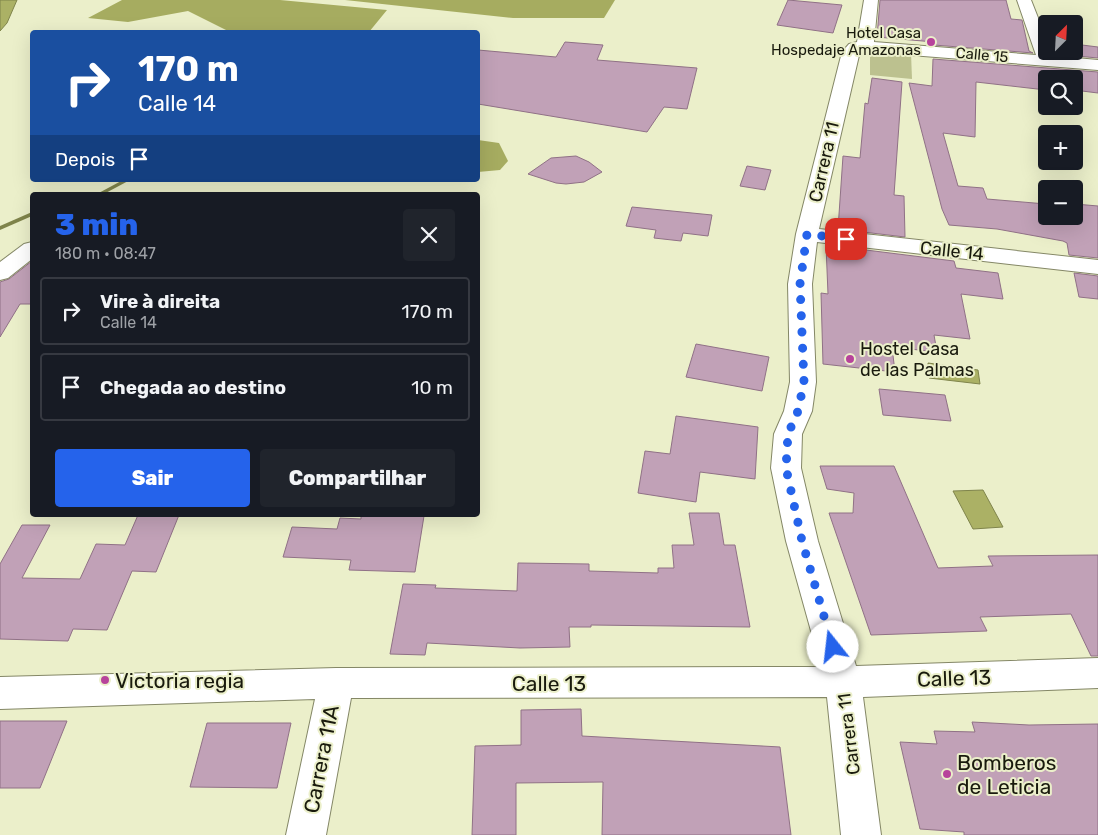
<!DOCTYPE html>
<html lang="pt">
<meta charset="utf-8">
<style>
:root{--surface:#171b24;--page:#20242c;--text:#f1f3f6;--muted:#9ea1a6;--line:#363941;--accent:#2563eb}
body{margin:0;font-family:Rubik,sans-serif;background:var(--page);color:var(--text);height:100vh;display:flex;flex-direction:column;font-size:19px;white-space:nowrap}
*{box-sizing:border-box;margin:0}
p{font-size:16px;color:var(--muted)}
.icon{flex:none;width:28px;height:28px;fill:none;stroke:currentColor;stroke-width:2;stroke-linecap:round;stroke-linejoin:round}
.map{position:relative;flex:1;overflow:hidden}
.details{position:absolute;left:30px;top:192px;width:450px;height:325px;display:flex;flex-direction:column;background:var(--surface);border-radius:5px;box-shadow:0 5px 20px #0002}
.details>*{flex:none}
.guide{position:absolute;left:30px;top:30px;width:450px;height:152px;border-radius:5px;box-shadow:0 5px 20px #0002;background:#1a4fa0;color:#fff;overflow:hidden}
.needle{width:32px;rotate:24deg}
.tools{position:absolute;left:1038px;top:15px;display:grid;gap:10px}
.tools a{display:grid;place-items:center;width:45px;height:45px;border-radius:5px;background:var(--surface);box-shadow:0 5px 20px #0002;font-size:25px}
.pin{position:absolute;display:grid;place-items:center;width:42px;height:42px;color:#fff;margin:-21px;border-radius:10px;box-shadow:0 2px 8px #0006}
.me{position:absolute;width:55px;margin:-28px;rotate:344deg;stroke-linejoin:round;filter:drop-shadow(0 0 4px #0008)}
.turn{display:flex;align-items:center;gap:18px;height:105px;padding:0 25px;font-size:22px}
.turn .icon{width:65px;height:65px;stroke-width:2.5}
.turn b{display:block;font-size:35px;line-height:42px}
.then{display:flex;align-items:center;height:48px;padding:0 25px;background:#0003;gap:10px;font-size:19px}
.round{display:grid;place-items:center;flex:none;width:52px;height:52px;border-radius:5px;background:var(--page)}
.headline{display:flex;align-items:center;justify-content:space-between;height:85px;padding:0 25px}
h1{font-size:30px;font-weight:800;line-height:38px;color:var(--accent)}
.button{display:flex;gap:10px;margin-top:auto;padding:10px 25px}
.button a{flex:1;height:58px;border-radius:5px;background:var(--accent);color:#fff;font-size:20px;font-weight:800;line-height:58px;text-align:center}
.button a+a{background:var(--page);color:var(--text)}
ul{padding:0;list-style:none}
li{display:flex;align-items:center;gap:15px;height:68px;margin:0 10px 8px;padding:0 15px;border:2px solid var(--line);border-radius:5px}
li div{flex:1}
li b{display:block;font-size:19px}
li em{font-style:normal}
.map>svg:first-child{display:block}
.green{fill:#bcc18f}
.forest{fill:#a6ac60}
.water{fill:#abb165;stroke:#7f844b}
.lines{fill:none;stroke-linecap:round;stroke-linejoin:round}
.stream{fill:#7f844b;fill-rule:evenodd}
.building{fill:#c1a1b7;stroke:#907186}
.minor-casing{stroke:#848766;stroke-width:2}
.minor{fill:#fff;fill-rule:evenodd}
.route{stroke:#2563eb;stroke-width:9;stroke-dasharray:0 16.2}
.poi-dot{fill:#b7439b;stroke:#ebefca;stroke-width:2}
.labels{text-anchor:middle;dominant-baseline:central;stroke-width:4;stroke-linejoin:round;paint-order:stroke}
.far-poi-label{font-size:15px;fill:#191a0d;stroke:#ebefca;text-anchor:end}
.far-street-label{font-size:15px;fill:#191a0d;stroke:#ebefca}
.street-label{font-size:18px;fill:#191a0d;stroke:#ebefca}
.poi-label{font-size:18px;fill:#191a0d;stroke:#ebefca;text-anchor:start}
.near-street-label{font-size:21px;fill:#191a0d;stroke:#ebefca}
.near-poi-label{font-size:21px;fill:#191a0d;stroke:#ebefca;text-anchor:start}
</style>
<div class="map">
<svg width="1098" height="835" viewBox="0 0 1098 835">
<rect width="100%" height="100%" fill="#ebefca"/>
<polygon class="green" points="870,49 911,53 912,79 870,75"/>
<g class="forest">
<polygon points="122,0 280,0 387,10 369,32 230,32 188,11 128,22 88,18"/>
<polygon points="345,0 615,0 604,18 513,18"/>
<polygon points="478,140 499,143 508,161 500,170 478,172"/>
</g>
<g class="water">
<polygon points="0,0 17,0 7,23 0,31"/>
<polygon points="928,363 978,370 980,384 929,378"/>
<polygon points="983,490 1003,527 973,529 953,491"/>
</g>
<g class="lines">
<g class="stream">
<polygon points="123,180 130,180 102,195 95,195"/>
<polygon points="32,212 32,216 0,230 0,226"/>
</g>
</g>
<g class="building">
<polygon points="788,0 842,5 833,33 777,25"/>
<polygon points="880,0 1006,0 1011,19 1022,20 1029,51 1033,53 934,45 934,42 877,37"/>
<polygon points="565,42 603,45 597,60 697,68 687,109 664,107 647,132 478,104 478,50 556,57"/>
<polygon points="1074,44 1098,47 1098,58 1055,54 1054,51 1074,51"/>
<polygon points="933,59 1098,72 1098,93 1074,90 1074,79 1046,79 1046,90 976,82 975,137 943,133 958,186 983,188 987,199 1046,204 1046,216 1074,216 1075,204 1098,206 1098,258 1069,255 1067,243 1063,241 997,229 949,225 942,209 909,83 932,86"/>
<polygon points="872,78 902,82 894,195 904,196 905,237 838,229 843,156 860,158 865,103 868,104"/>
<polygon points="576,156 589,162 602,172 584,182 566,184 556,183 528,174 551,158"/>
<polygon points="747,166 771,170 765,190 740,186"/>
<polygon points="632,207 712,215 708,236 683,233 681,241 654,238 656,230 626,226"/>
<polygon points="826,245 954,261 956,268 998,273 1003,299 961,294 970,339 934,335 937,352 892,347 895,372 823,364 821,293 828,294"/>
<polygon points="32,261 32,304 20,304 0,337 0,282 9,279"/>
<polygon points="1074,273 1098,276 1098,299 1079,297"/>
<polygon points="696,344 769,357 762,391 686,377"/>
<polygon points="879,389 945,395 951,421 883,415"/>
<polygon points="676,416 758,427 755,479 700,472 696,502 638,493 645,451 670,454"/>
<polygon points="820,466 894,466 938,568 993,566 988,556 1098,555 1098,656 1091,656 1071,614 980,617 987,631 871,635 829,513 853,513 854,493 827,489"/>
<polygon points="689,513 719,513 724,545 735,545 750,627 591,625 591,627 569,627 570,647 520,648 427,643 425,655 390,654 403,584 436,585 435,588 517,591 518,563 589,564 589,571 658,573 658,568 674,568 672,545 694,545"/>
<polygon points="138,515 179,515 156,572 132,571 107,630 73,629 68,641 0,639 0,564 22,525 50,525 22,578 80,579 96,544 125,545"/>
<polygon points="361,515 424,516 415,572 349,570 351,560 283,557 292,527 337,529 340,518 361,519"/>
<polygon points="581,709 582,736 780,747 791,835 602,835 603,782 516,783 516,835 472,835 475,746 521,745 521,710"/>
<polygon points="0,721 67,721 40,788 0,788"/>
<polygon points="972,722 1029,725 1098,724 1098,835 964,835 964,832 920,829 900,742 937,744 934,731 975,732"/>
<polygon points="207,723 291,723 277,788 190,787"/>
</g>
<g class="lines">
<defs>
<g id="minor">
<polygon points="864,0 878,0 874,42 1036,55 1017,0 1031,0 1046,38 1046,51 1052,51 1054,56 1098,60 1098,70 860,51 819,229 1098,260 1098,274 817,242 812,284 816,382 812,411 802,434 801,468 818,541 856,666 1098,658 1098,688 863,697 881,835 841,835 827,697 351,698 326,835 286,835 315,699 0,709 0,677 336,668 821,667 786,541 771,468 774,434 784,411 790,382 788,284 796,234 842,52 849,44 857,42"/>
<polygon points="32,242 32,259 8,278 0,280 0,262 24,244"/>
</g>
</defs>
<use href="#minor" class="minor-casing"/>
<use href="#minor" class="minor"/>
</g>
<g class="lines">
<polyline class="route" points="833,647 802,541 786,468 788,434 798,411 804,382 800,284 807,234 846,239"/>
</g>
<g class="poi-dot">
<circle cx="931" cy="42" r="5"/>
<circle cx="850" cy="359" r="5"/>
<circle cx="105" cy="680" r="5"/>
<circle cx="947" cy="774" r="5"/>
</g>
<g class="labels">
<g class="far-poi-label">
<text x="921" y="33">Hotel Casa<tspan x="921" dy="17">Hospedaje Amazonas</tspan></text>
</g>
<g class="far-street-label">
<text transform="translate(982 55) rotate(5)">Calle 15</text>
</g>
<g class="street-label">
<text transform="translate(824 162) rotate(-77)">Carrera 11</text>
<text transform="translate(952 251) rotate(6)">Calle 14</text>
<text transform="translate(849 734) rotate(-97)">Carrera 11</text>
</g>
<g class="poi-label">
<text x="860" y="349">Hostel Casa<tspan x="860" dy="21">de las Palmas</tspan></text>
</g>
<g class="near-street-label">
<text transform="translate(954 678) rotate(-2)">Calle 13</text>
<text x="549" y="683">Calle 13</text>
<text transform="translate(321 759) rotate(-79)">Carrera 11A</text>
</g>
<g class="near-poi-label">
<text x="115" y="680">Victoria regia</text>
<text x="957" y="762">Bomberos<tspan x="957" dy="24">de Leticia</tspan></text>
</g>
</g>
</svg>
<div class="tools">
<a><svg class="needle" viewBox="-14 -14 28 28"><path d="M0-13l5 13h-10z" fill="#e53935"/><path d="M0 13l5-13h-10z" fill="#9ea1a6"/></svg></a>
<a><svg class="icon" aria-label="search" viewBox="0 0 24 24"><circle cx="10" cy="10" r="6"/><path d="M15 15l6 6"/></svg></a>
<a>+</a>
<a>−</a>
</div>
<div class="pin" style="left:846px;top:239px;background:#d93025"><svg class="icon" aria-label="arrive" viewBox="0 0 24 24"><path d="M6 21V4h12l-3 4 3 4H6"/></svg></div>
<svg class="me" style="left:833px;top:647px" viewBox="-20 -20 40 40"><circle r="19" fill="#fff"/><path d="M0-13L10 11 0 6-10 11z" fill="#2563eb"/></svg>
<div class="guide">
<div class="turn"><svg class="icon" aria-label="right" viewBox="0 0 24 24"><path d="M7 20v-9h11M14 6l5 5-5 5"/></svg><div><b>170 m</b>Calle 14</div></div>
<div class="then">Depois<svg class="icon" aria-label="arrive" viewBox="0 0 24 24"><path d="M6 21V4h12l-3 4 3 4H6"/></svg></div>
</div>
<section class="details">
<div class="headline"><div><h1>3 min</h1><p>180 m · 08:47</p></div><a class="round"><svg class="icon" aria-label="close" viewBox="0 0 24 24"><path d="M6 6l12 12M18 6L6 18"/></svg></a></div>
<ul>
<li><svg class="icon" aria-label="right" viewBox="0 0 24 24"><path d="M7 20v-9h11M14 6l5 5-5 5"/></svg><div><b>Vire à direita</b><p>Calle 14</p></div><em>170 m</em></li>
<li><svg class="icon" aria-label="arrive" viewBox="0 0 24 24"><path d="M6 21V4h12l-3 4 3 4H6"/></svg><div><b>Chegada ao destino</b></div><em>10 m</em></li>
</ul>
<div class="button"><a>Sair</a><a>Compartilhar</a></div>
</section>
</div>
